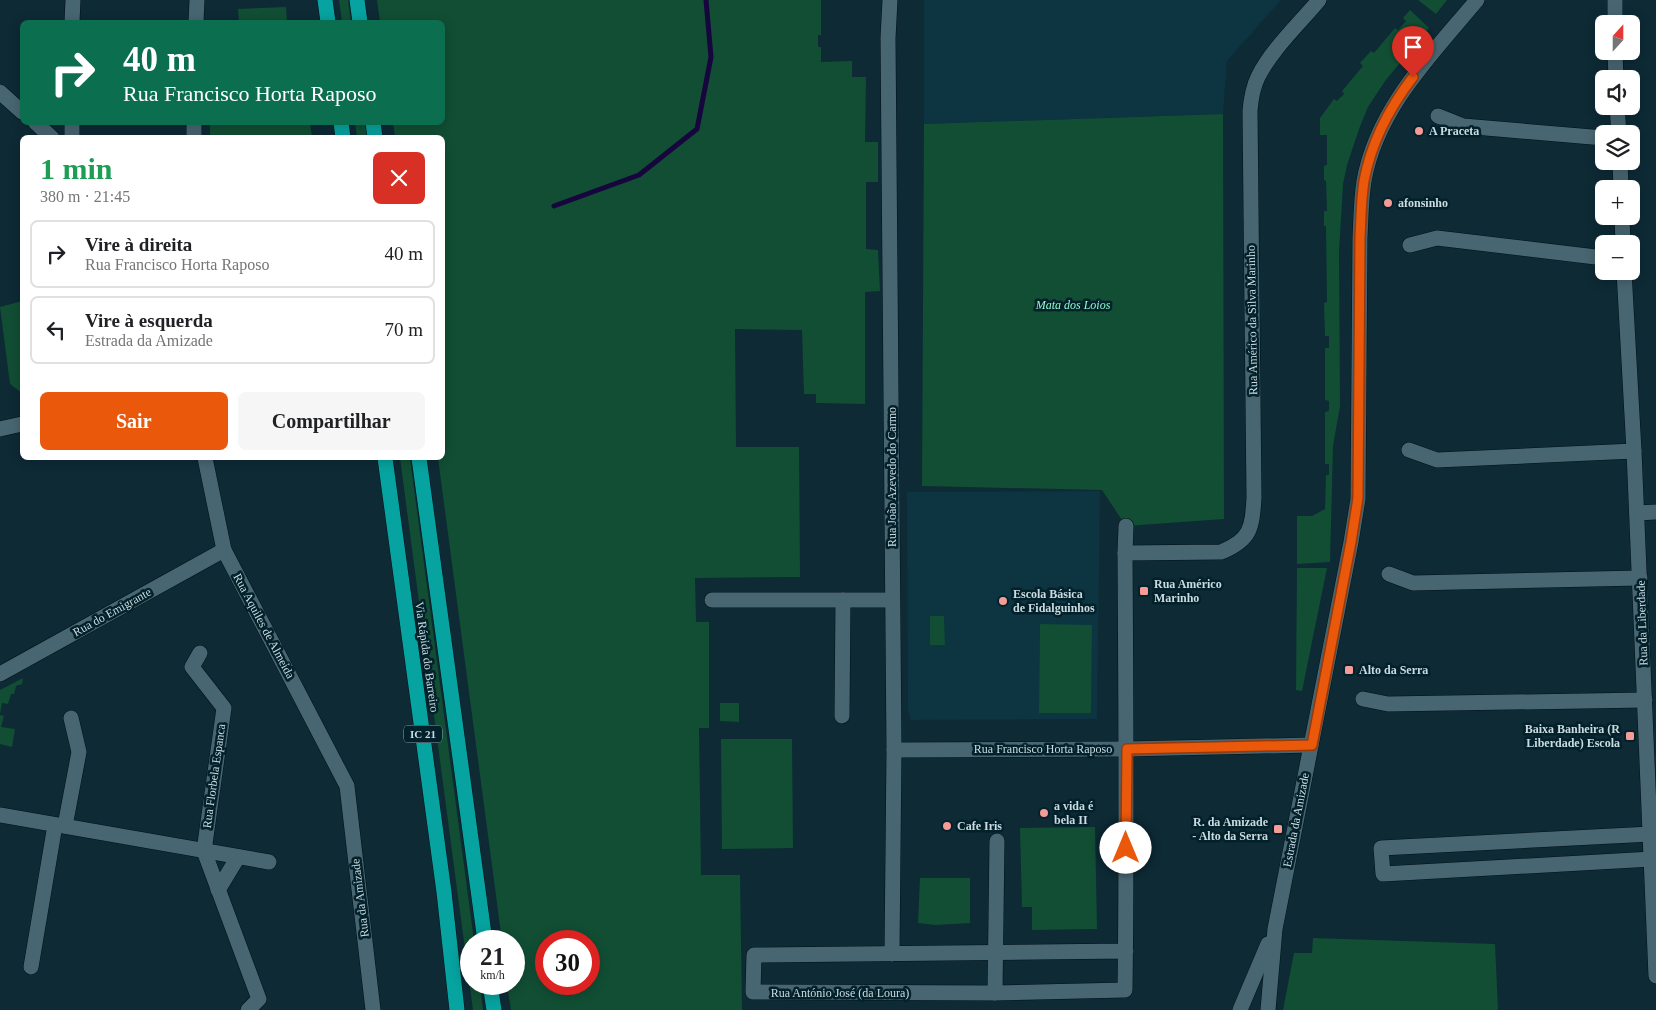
<!DOCTYPE html>
<html lang="pt">
<meta charset="utf-8">
<style>
:root{--surface:#fff;--page:#f6f6f6;--text:#202124;--muted:#757577;--line:#e0e0e0;--accent:#ea580c}
body{margin:0;font-family:Georgia,serif;background:var(--page);color:var(--text);height:100vh;display:flex;flex-direction:column;font-size:19px;white-space:nowrap}
*{box-sizing:border-box;margin:0}
p{font-size:16px;color:var(--muted)}
.icon{flex:none;width:28px;height:28px;fill:none;stroke:currentColor;stroke-width:2;stroke-linecap:round;stroke-linejoin:round}
.map{position:relative;flex:1;overflow:hidden}
.sheet{position:absolute;left:20px;top:135px;width:425px;height:325px;display:flex;flex-direction:column;background:var(--surface);border-radius:8px;box-shadow:0 2px 12px #0003}
.sheet>*{flex:none}
.top-card{position:absolute;left:20px;top:20px;width:425px;height:105px;border-radius:8px;box-shadow:0 2px 12px #0003;background:#0b6e4f;color:#fff;overflow:hidden}
.needle{width:32px;rotate:21deg}
.fabs{position:absolute;left:1595px;top:15px;display:grid;gap:10px}
.fabs a{display:grid;place-items:center;width:45px;height:45px;border-radius:8px;background:var(--surface);box-shadow:0 2px 12px #0003;font-size:25px}
.speed{position:absolute;left:460px;top:930px;display:flex;gap:10px;font-size:25px;font-weight:700;text-align:center}
.speed>*{display:grid;place-content:center;width:65px;height:65px;border-radius:50%;background:var(--surface);box-shadow:0 2px 12px #0003;line-height:1}
.speed small{font-size:12px;font-weight:400}
.speed .limit{border:8px solid #d22;background:#fff;color:#111}
.pin{position:absolute;display:grid;place-items:center;width:42px;height:42px;color:#fff;margin:-51px -21px;border-radius:50% 50% 50% 0;rotate:-45deg;box-shadow:0 0 5px #0007}
.pin .icon{rotate:45deg}
.me{position:absolute;width:55px;margin:-28px;rotate:0deg;stroke-linejoin:round;filter:drop-shadow(0 0 4px #0008)}
.turn{display:flex;align-items:center;gap:18px;height:105px;padding:0 20px;font-size:22px}
.turn .icon{width:65px;height:65px;stroke-width:2.5}
.turn b{display:block;font-size:35px;line-height:42px}
.round{display:grid;place-items:center;flex:none;width:52px;height:52px;border-radius:8px;background:var(--page)}
.headline{display:flex;align-items:center;justify-content:space-between;height:85px;padding:0 20px}
h1{font-size:30px;font-weight:600;line-height:38px;color:#1e9e55}
.primary-button{display:flex;gap:10px;margin-top:auto;padding:10px 20px}
.primary-button a{flex:1;height:58px;border-radius:8px;background:var(--accent);color:#fff;font-size:20px;font-weight:600;line-height:58px;text-align:center}
.primary-button a+a{background:var(--page);color:var(--text)}
ul{padding:0;list-style:none}
li{display:flex;align-items:center;gap:15px;height:68px;margin:0 10px 8px;padding:0 10px;border:2px solid var(--line);border-radius:8px}
li div{flex:1}
li b{display:block;font-size:19px}
li em{font-style:normal}
.map>svg:first-child{display:block}
.built{fill:#0c3441}
.green{fill:#114e34;fill-rule:evenodd}
.lines{fill:none;stroke-linecap:round;stroke-linejoin:round}
.stream{stroke:#17053e;stroke-width:5}
.minor-casing{stroke:#001219;stroke-width:16}
.highway-casing{stroke:#001219;stroke-width:16}
.minor{stroke:#486672;stroke-width:15}
.highway{stroke:#07a3a0;stroke-width:15}
.route-casing{stroke:#983908;stroke-width:12}
.route{stroke:#ea580c;stroke-width:9}
.poi-dot{fill:#f59c96;stroke:#03212b;stroke-width:2}
.labels{text-anchor:middle;dominant-baseline:central;stroke-width:5;stroke-linejoin:round;paint-order:stroke}
.shield{fill:#03212b;stroke:#8fa3aa;stroke-width:1}
.shield-label{font-size:11px;font-weight:bold;fill:#cbdbe1}
.poi-label{font-size:12px;font-weight:bold;fill:#cbdbe1;stroke:#03212b;text-anchor:start}
.park-label{font-size:12px;font-style:italic;fill:#8ffcc5;stroke:#03212b}
.street-label{font-size:12px;fill:#cbdbe1;stroke:#03212b}
</style>
<div class="map">
<svg width="1656" height="1010" viewBox="0 0 1656 1010">
<rect width="100%" height="100%" fill="#0d2a35"/>
<g class="built">
<polygon points="924,0 1281,0 1227,61 1223,114 924,124"/>
<polygon points="1100,491 1097,719 911,720 908,711 907,492"/>
</g>
<g class="green">
<polygon points="339,0 348,0 351,22 342,22"/>
<path d="M377,0h444v35h-3v12h3v15l31,-1v16h14l-1,65h13v40h-12v67l12,1 2,41 -15,1v112l-49,-1v-9h-12l-2,-64 -67,-1 1,118h63l1,130 -105,1 1,44h13v106h-10l2,147h39l2,135h-231l-4,-26h7v-43h-12l-64,-483h4v-320l-47,-1 -2,-14 49,-1v-100h-62zM589,941v43h-43v-43z"/>
<polygon points="1418,0 1447,0 1436,14"/>
<polygon points="286,7 287,22 239,22 238,9"/>
<polygon points="1410,10 1429,28 1385,81 1368,107 1359,129 1347,165 1343,184 1339,252 1340,406 1333,446 1330,562 1297,564 1297,516 1312,516 1325,509 1326,475 1329,475 1329,464 1325,464 1325,412 1329,411 1329,401 1325,400 1325,348 1329,348 1329,336 1325,336 1324,303 1327,302 1326,226 1324,226 1324,211 1327,211 1326,181 1324,180 1324,166 1327,165 1327,135 1320,135 1320,118 1334,99 1337,101 1344,94 1342,91 1363,66 1360,63 1371,51 1374,53 1395,28 1398,30 1406,21 1403,18"/>
<polygon points="1223,114 1224,519 1126,526 1102,490 922,486 924,124"/>
<polygon points="210,123 310,123 312,137 210,137"/>
<polygon points="355,123 365,123 367,137 357,137"/>
<polygon points="22,301 22,393 10,384 0,307"/>
<polygon points="400,458 410,458 474,941 471,941 471,984 480,984 483,1010 473,1010"/>
<polygon points="1297,568 1327,568 1302,691 1296,690"/>
<polygon points="930,616 944,616 945,645 930,645"/>
<polygon points="1040,624 1092,625 1091,713 1039,713"/>
<polygon points="23,678 22,684 16,686 14,694 11,694 8,704 2,703 0,714 0,690"/>
<polygon points="720,703 739,703 739,722 720,721"/>
<polygon points="0,715 4,716 1,727 15,729 12,747 0,744"/>
<polygon points="721,739 792,739 793,848 722,849"/>
<polygon points="1095,827 1097,929 1032,930 1032,907 1022,907 1020,828"/>
<polygon points="920,878 970,878 970,923 935,925 918,923"/>
<polygon points="1313,938 1495,944 1498,1010 1283,1010 1294,953 1312,953"/>
</g>
<g class="lines">
<polyline class="stream" points="554,206 639,175 697,129 711,57 706,0"/>
<defs>
<g id="minor">
<polyline points="890,0 888,38 894,750 892,954"/>
<polyline points="72,22 73,0"/>
<polyline points="196,22 197,0"/>
<polyline points="1615,24 1615,0"/>
<polyline points="1615,51 1616,79"/>
<polyline points="0,92 22,112"/>
<polyline points="1617,106 1619,134"/>
<polyline points="1438,116 1463,126 1604,138"/>
<polyline points="35,122 52,138"/>
<polyline points="72,138 72,122"/>
<polyline points="194,138 194,122"/>
<polyline points="1620,161 1621,189"/>
<polyline points="1622,216 1623,244"/>
<polyline points="1410,245 1437,238 1604,258"/>
<polyline points="1624,271 1634,451 1656,976"/>
<polyline points="0,429 22,424"/>
<polyline points="1409,450 1437,460 1634,451"/>
<polyline points="205,458 224,550 347,786 373,1010"/>
<polyline points="1637,513 1656,512"/>
<polyline points="1125,553 1126,526"/>
<polyline points="1389,574 1413,583 1640,578"/>
<polyline points="712,600 892,600"/>
<polyline points="200,653 192,667 224,708 204,851 259,999 248,1010"/>
<polyline points="0,674 224,550"/>
<polyline points="1363,699 1388,704 1645,700"/>
<polyline points="842,716 843,600"/>
<polyline points="894,750 1127,749 1311,745"/>
<polyline points="0,815 269,862"/>
<polyline points="65,826 79,752 71,718"/>
<polyline points="1651,834 1381,848 1383,874 1652,859"/>
<polyline points="218,890 238,857"/>
<path d="M1126,951l-372,4 -1,37 242,1 130,-3c2,-146 1,-291 0,-437l96,-1c30,-12 31,-24 33,-54l-4,-387c1,-12 3,-24 8,-34 13,-27 42,-54 61,-77"/>
<polyline points="31,967 55,825"/>
<polyline points="995,993 997,841"/>
<polyline points="1240,1010 1268,944"/>
<path d="M1268,1010l7,-81 76,-387 7,-43 2,-261c1,-19 1,-38 4,-57 13,-73 68,-127 113,-181"/>
</g>
<g id="highway">
<polyline points="325,0 328,22"/>
<polyline points="357,0 360,22"/>
<polyline points="341,122 343,138"/>
<polyline points="373,122 375,138"/>
<polyline points="385,458 444,892 457,1010"/>
<polyline points="419,458 485,941"/>
<polyline points="490,984 494,1010"/>
</g>
</defs>
<use href="#minor" class="minor-casing"/>
<use href="#highway" class="highway-casing"/>
<use href="#minor" class="minor"/>
<use href="#highway" class="highway"/>
</g>
<g class="lines">
<defs>
<path id="route" d="M1126,848l1,-99 185,-4 39,-203 7,-44 2,-260c1,-19 1,-38 4,-57 7,-38 26,-74 49,-104"/>
</defs>
<use href="#route" class="route-casing"/>
<use href="#route" class="route"/>
</g>
<g class="poi-dot">
<circle cx="1419" cy="131" r="5"/>
<circle cx="1388" cy="203" r="5"/>
<rect x="1139" y="586" width="10" height="10" rx="2.5"/>
<circle cx="1003" cy="601" r="5"/>
<rect x="1344" y="665" width="10" height="10" rx="2.5"/>
<rect x="1625" y="731" width="10" height="10" rx="2.5"/>
<circle cx="1044" cy="813" r="5"/>
<circle cx="947" cy="826" r="5"/>
<rect x="1273" y="824" width="10" height="10" rx="2.5"/>
</g>
<g class="labels">
<rect class="shield" x="404" y="725.5" width="38" height="17" rx="4"/>
<g class="shield-label">
<text x="423" y="734">IC 21</text>
</g>
<g class="poi-label">
<text x="1429" y="131">A Praceta</text>
<text x="1398" y="203">afonsinho</text>
<text x="1154" y="584">Rua Américo<tspan x="1154" dy="14">Marinho</tspan></text>
<text x="1013" y="594">Escola Básica<tspan x="1013" dy="14">de Fidalguinhos</tspan></text>
<text x="1359" y="670">Alto da Serra</text>
<text x="1620" y="729" text-anchor="end">Baixa Banheira (R<tspan x="1620" dy="14">Liberdade) Escola</tspan></text>
<text x="1054" y="806">a vida é<tspan x="1054" dy="14">bela II</tspan></text>
<text x="1268" y="822" text-anchor="end">R. da Amizade<tspan x="1268" dy="14">- Alto da Serra</tspan></text>
<text x="957" y="826">Cafe Iris</text>
</g>
<g class="park-label">
<text x="1073" y="305">Mata dos Loios</text>
</g>
<g class="street-label">
<text transform="translate(1252 320) rotate(-91)">Rua Américo da Silva Marinho</text>
<text transform="translate(892 477) rotate(-90)">Rua João Azevedo do Carmo</text>
<text transform="translate(112 612) rotate(-29)">Rua do Emigrante</text>
<text transform="translate(1642 623) rotate(-92)">Rua da Liberdade</text>
<text transform="translate(264 626) rotate(62)">Rua Aquiles de Almeida</text>
<text transform="translate(427 657) rotate(82)">Via Rápida do Barreiro</text>
<text x="1043" y="749">Rua Francisco Horta Raposo</text>
<text transform="translate(214 776) rotate(-82)">Rua Florbela Espanca</text>
<text transform="translate(1296 820) rotate(-79)">Estrada da Amizade</text>
<text transform="translate(360 898) rotate(-97)">Rua da Amizade</text>
<text x="840" y="993">Rua António José (da Loura)</text>
</g>
</g>
</svg>
<div class="fabs">
<a><svg class="needle" viewBox="-14 -14 28 28"><path d="M0-13l5 13h-10z" fill="#e53935"/><path d="M0 13l5-13h-10z" fill="#757577"/></svg></a>
<a><svg class="icon" aria-label="sound" viewBox="0 0 24 24"><path d="M4 9h4l5-4v14l-5-4H4zM17 9q2 3 0 6"/></svg></a>
<a><svg class="icon" aria-label="layers" viewBox="0 0 24 24"><path d="M12 4l9 5-9 5-9-5zM3 14l9 5 9-5"/></svg></a>
<a>+</a>
<a>−</a>
</div>
<div class="speed"><div>21<small>km/h</small></div><div class="limit">30</div></div>
<div class="pin" style="left:1413px;top:77px;background:#d93025"><svg class="icon" aria-label="arrive" viewBox="0 0 24 24"><path d="M6 21V4h12l-3 4 3 4H6"/></svg></div>
<svg class="me" style="left:1126px;top:848px" viewBox="-20 -20 40 40"><circle r="19" fill="#fff"/><path d="M0-13L10 11 0 6-10 11z" fill="#ea580c"/></svg>
<div class="top-card">
<div class="turn"><svg class="icon" aria-label="right" viewBox="0 0 24 24"><path d="M7 20v-9h11M14 6l5 5-5 5"/></svg><div><b>40 m</b>Rua Francisco Horta Raposo</div></div>
</div>
<section class="sheet">
<div class="headline"><div><h1>1 min</h1><p>380 m · 21:45</p></div><a class="round" style="background:#d93025;color:#fff"><svg class="icon" aria-label="close" viewBox="0 0 24 24"><path d="M6 6l12 12M18 6L6 18"/></svg></a></div>
<ul>
<li><svg class="icon" aria-label="right" viewBox="0 0 24 24"><path d="M7 20v-9h11M14 6l5 5-5 5"/></svg><div><b>Vire à direita</b><p>Rua Francisco Horta Raposo</p></div><em>40 m</em></li>
<li><svg class="icon" aria-label="left" viewBox="0 0 24 24"><path d="M17 20v-9H6M10 6l-5 5 5 5"/></svg><div><b>Vire à esquerda</b><p>Estrada da Amizade</p></div><em>70 m</em></li>
</ul>
<div class="primary-button"><a>Sair</a><a>Compartilhar</a></div>
</section>
</div>
